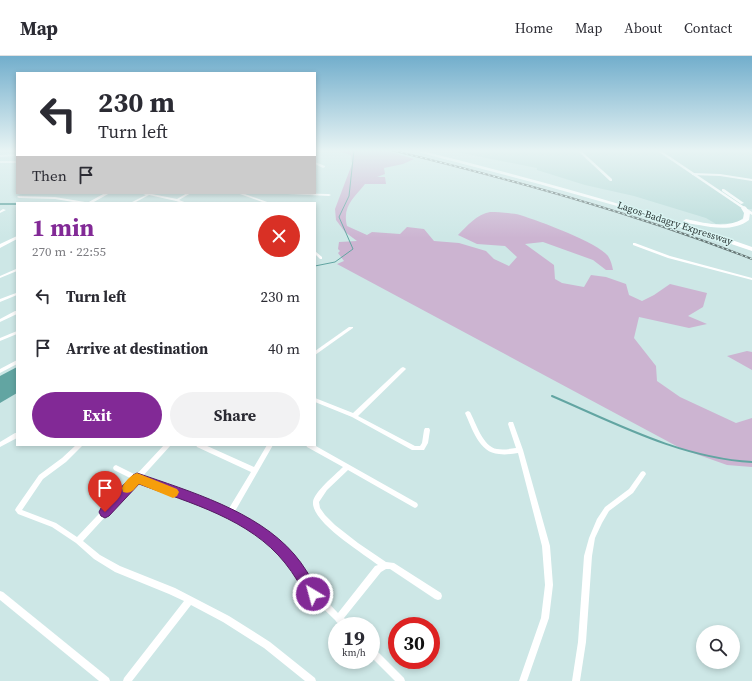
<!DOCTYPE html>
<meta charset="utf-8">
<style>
:root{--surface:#fff;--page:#f2f2f3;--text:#2b2b33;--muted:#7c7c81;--line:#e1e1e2;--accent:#822996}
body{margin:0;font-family:"Source Serif 4",serif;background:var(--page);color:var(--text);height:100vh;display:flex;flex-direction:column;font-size:15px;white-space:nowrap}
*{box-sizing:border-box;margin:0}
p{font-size:13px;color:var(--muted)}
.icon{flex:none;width:22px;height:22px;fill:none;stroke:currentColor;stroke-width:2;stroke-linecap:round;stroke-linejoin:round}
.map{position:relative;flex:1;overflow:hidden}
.panel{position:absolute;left:16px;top:146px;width:300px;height:244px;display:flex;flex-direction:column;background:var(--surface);border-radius:0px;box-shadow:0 2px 6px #0003}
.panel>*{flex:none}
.hud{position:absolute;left:16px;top:16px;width:300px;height:122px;border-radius:0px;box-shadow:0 2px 6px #0003;background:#fff;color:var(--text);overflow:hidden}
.tools{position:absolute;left:696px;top:569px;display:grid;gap:8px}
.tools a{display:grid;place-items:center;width:44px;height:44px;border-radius:50%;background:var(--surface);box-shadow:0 2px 6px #0003;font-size:20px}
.speed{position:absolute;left:328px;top:561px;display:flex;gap:8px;font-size:20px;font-weight:700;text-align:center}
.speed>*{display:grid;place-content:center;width:52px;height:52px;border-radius:50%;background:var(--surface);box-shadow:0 2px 6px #0003;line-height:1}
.speed small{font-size:10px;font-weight:400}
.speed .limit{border:6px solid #d22;background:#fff;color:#111}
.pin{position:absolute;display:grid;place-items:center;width:34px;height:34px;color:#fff;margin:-41px -17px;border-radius:50% 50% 50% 0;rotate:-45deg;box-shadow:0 0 4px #0007}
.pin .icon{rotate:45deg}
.me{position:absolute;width:44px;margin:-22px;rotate:323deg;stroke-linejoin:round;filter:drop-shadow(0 0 3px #0008)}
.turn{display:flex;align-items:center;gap:14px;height:84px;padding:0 16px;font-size:18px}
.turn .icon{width:52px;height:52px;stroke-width:2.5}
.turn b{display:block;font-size:28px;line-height:34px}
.then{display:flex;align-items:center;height:38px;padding:0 16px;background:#0003;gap:8px;font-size:15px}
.round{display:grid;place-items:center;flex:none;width:42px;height:42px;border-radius:21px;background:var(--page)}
.head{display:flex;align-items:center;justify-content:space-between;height:68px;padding:0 16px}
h1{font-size:24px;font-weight:700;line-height:30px;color:var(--accent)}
.cta{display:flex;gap:8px;margin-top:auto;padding:8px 16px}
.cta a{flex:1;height:46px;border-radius:24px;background:var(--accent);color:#fff;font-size:16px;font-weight:700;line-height:46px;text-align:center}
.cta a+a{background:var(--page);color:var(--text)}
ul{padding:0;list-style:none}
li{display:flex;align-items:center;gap:12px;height:52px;padding:0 16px}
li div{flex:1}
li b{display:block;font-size:15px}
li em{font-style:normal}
header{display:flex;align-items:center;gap:24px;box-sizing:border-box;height:56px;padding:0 20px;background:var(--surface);border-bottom:1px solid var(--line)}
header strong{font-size:19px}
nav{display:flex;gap:22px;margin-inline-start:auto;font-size:14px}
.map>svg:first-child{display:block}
.built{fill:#b8dbd9}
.green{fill:#ccb4d1}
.water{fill:#62a5a2}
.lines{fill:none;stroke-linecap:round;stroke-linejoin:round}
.stream-far1{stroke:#62a5a2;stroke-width:1}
.stream{stroke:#62a5a2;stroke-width:2}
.canal{fill:#62a5a2;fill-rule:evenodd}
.minor{fill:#fff;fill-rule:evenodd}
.tertiary{fill:#fff;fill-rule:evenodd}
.secondary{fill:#fff;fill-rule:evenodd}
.trunk{fill:#fff;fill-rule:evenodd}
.rail-casing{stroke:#627271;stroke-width:2}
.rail{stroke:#daf5f3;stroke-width:1;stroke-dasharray:2.5;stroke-linecap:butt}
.route{fill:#822996;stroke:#541b62}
.slow{fill:#f59e0b}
.labels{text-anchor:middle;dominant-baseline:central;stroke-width:3;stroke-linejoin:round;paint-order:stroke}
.far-street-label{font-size:10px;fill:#2c3736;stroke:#daf5f3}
</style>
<header>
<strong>Map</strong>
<nav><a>Home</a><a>Map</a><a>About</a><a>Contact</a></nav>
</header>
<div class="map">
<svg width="752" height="625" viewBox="0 0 752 625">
<rect width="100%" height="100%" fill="#cde7e6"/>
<polygon class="built" points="446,94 752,94 752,153 742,153 745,158 744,161 737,167 716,168 706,162 634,140 585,129 537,114 537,112"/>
<g class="green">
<path d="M343,94h42l29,9 -11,5 -19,4 1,6 -8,3h8l1,7h-21c-11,14 -23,22 -18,42l20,9 5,-3 28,2 7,-7 17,2 10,12 25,2 27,8 8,8 15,7 8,-9 -12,-11 -28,-2 -19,-9c9,-9 19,-21 32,-23 8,0 22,1 30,3 19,6 77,27 88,41 3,5 4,9 5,14h-7l-13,-10 -50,-18 -18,2 29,21 1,14 7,4 22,4 7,-12 15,2 20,7 3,11 13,6 12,-6 16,-11 37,9 -4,14 -15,9 19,8 -18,4 -50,-11 -5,21 22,28 1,15 23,16 56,26 16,-5v49l-25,-2 -45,-16 -345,-185 7,-3 -6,-8 2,-2 -2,-2 1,-7 18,-1 -12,-9 -9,-12 -1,-11 17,-45 -1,-9 -10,-3z"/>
<polygon points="747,295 752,296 752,314 727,300"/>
</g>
<polygon class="water" points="17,311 17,337 0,347 0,320"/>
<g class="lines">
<polyline class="stream-far1" points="315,210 335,206 353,193 339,161 349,140 354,94"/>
<path class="stream" d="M552,340c65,28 129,62 200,66"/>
<rect class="canal" x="0" y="147" width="17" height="2"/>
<g class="minor">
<polygon points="315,94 320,94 315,96"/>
<polygon points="577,94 580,94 612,123 612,125 610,125"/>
<polygon points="17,98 17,100 0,101 0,99"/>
<rect x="0" y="105" width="17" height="2"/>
<polygon points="315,106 325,110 325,111 323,112 315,108"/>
<polygon points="693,117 720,118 752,123 752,125 720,120 692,119 692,117"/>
<polygon points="140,137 147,137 177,143 187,137 191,137 179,144 187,147 182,147 176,145 149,139 134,147 130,147 146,139"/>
<polygon points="237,137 242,137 270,147 265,147"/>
<polygon points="285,137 329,138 331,139 329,140 287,138"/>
<polygon points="18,140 55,141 85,146 87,147 79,147 55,143 19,142 17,141"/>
<polygon points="3,153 6,154 0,157 0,155"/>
<polygon points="633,187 635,187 670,200 752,222 752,224 668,202 633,189"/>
<polygon points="315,195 322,201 322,203 320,203 315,198"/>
<polygon points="16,213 17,213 17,215 0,222 0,220"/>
<polygon points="16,237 17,237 17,239 0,246 0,243"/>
<polygon points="15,255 17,255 17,258 0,266 0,263"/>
<polygon points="349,271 353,271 353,272 315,299 315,295"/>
<polygon points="17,275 17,278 0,285 0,282"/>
<polygon points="17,304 17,308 0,317 0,313"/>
<polygon points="403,311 405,312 406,313 405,314 358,360 415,390 420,390 422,387 424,374 425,372 429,372 430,374 428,387 424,394 412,394 352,361 315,346 315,342 353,357 401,312"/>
<path d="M468,355l2,1c6,11 13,35 27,37 6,1 13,0 19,-1l-8,-24 1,-2h4l10,28 27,96 3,39 -4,33 -22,63h-8l22,-63 4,-33 -3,-39 -24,-93c-6,1 -13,2 -19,1 -20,-1 -27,-26 -34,-41l1,-1z"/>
<polygon points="15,377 17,377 17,382 0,391 0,386"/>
<path d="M76,389h7l-17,17 -23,17 -21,31 34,13 21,14 55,-58 -18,-9 -1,-2 1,-2 2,-1 20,10 28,-30h7l-29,32 12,6 74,27 23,-38 -54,-25 -1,-2h9l49,22 13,-22h6l-39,68 25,14 33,29 17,27 29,30 37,-47 3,-1c-14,-11 -67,-43 -65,-63 1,-10 22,-27 30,-35l-36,-20 -1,-2h8l103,58 1,2 -1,2 -2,1 -2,-1 -65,-37 -21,20 -8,12 1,6 5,7 10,10 23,18 28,19 8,1 47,30 1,3 -1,3 -3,1 -3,-1 -45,-30h-4l-5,3 -37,46 5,5 1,3c-7,0 -11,0 -15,-6l-32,-31 -17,-29 -31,-29 -27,-15 -78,-29 -12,-6 -55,60 17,14 20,11 55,22 54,28 41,26 45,36 1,3h-11l-41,-33 -41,-26 -32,-17 -59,76h-9l1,-3 60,-77 -15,-7 -54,-22 -21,-13 -18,-16 -24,-16 -34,-13 -3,-4 1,-2 23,-33 23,-17z"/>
<polygon points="643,415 645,416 646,418 633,437 609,455 602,467 595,482 592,500 586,586 580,625 572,625 578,586 584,500 589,482 597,463 605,451 629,433 641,416"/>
<polygon points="0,535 3,536 109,622 110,625 99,625 0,544"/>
<polygon points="371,591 374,592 404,622 405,625 395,625 371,601"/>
</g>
<g class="tertiary">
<polygon points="660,94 752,156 752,159 656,94"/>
<polygon points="722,133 724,133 744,147 741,148 722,135"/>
</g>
<g class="secondary">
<polygon points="105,137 110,137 92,147 87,147"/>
<polygon points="17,180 17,183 0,192 0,188"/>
</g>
<g class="trunk">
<path d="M410,94h8c113,28 225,58 334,97v4l-128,-43 -85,-24z"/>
<path d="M744,150l2,1 4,6 -1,7c-14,11 -34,8 -50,5 -5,-1 -11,-1 -16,-4l3,-2c19,4 39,10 57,0l1,-6 -3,-5z"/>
</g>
<defs>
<path id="rail" d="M391,94c122,30 243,63 361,109"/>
</defs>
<use href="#rail" class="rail-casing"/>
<use href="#rail" class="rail"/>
</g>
<linearGradient id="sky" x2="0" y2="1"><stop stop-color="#72aecc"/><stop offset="0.52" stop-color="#e8f4f4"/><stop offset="1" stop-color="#e8f4f4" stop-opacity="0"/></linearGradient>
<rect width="752" height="182" fill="url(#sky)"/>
<path class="route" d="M137,417c52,18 120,38 157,81 9,10 16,23 24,35l2,5 -2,5 -5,2 -4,-2c-8,-12 -15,-25 -24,-36 -35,-44 -95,-60 -146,-79l-30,32 -4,2 -4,-2 -2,-4 2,-4 32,-33z"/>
<path class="slow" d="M137,417l40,16 2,3 -2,4 -4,2 -34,-14c-5,5 -8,11 -16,8l-1,-4c2,-6 9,-13 15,-15z"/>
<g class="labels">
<g class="far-street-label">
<text transform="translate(675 167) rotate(18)">Lagos-Badagry Expressway</text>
</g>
</g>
</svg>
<div class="tools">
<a><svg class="icon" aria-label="search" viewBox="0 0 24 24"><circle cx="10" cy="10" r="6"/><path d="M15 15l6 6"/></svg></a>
</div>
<div class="speed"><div>19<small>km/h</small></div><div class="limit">30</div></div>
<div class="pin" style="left:105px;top:456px;background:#d93025"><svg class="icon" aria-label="arrive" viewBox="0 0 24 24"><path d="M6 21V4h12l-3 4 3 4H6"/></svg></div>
<svg class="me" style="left:313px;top:538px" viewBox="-20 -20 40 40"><circle r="17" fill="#822996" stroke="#fff" stroke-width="3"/><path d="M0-11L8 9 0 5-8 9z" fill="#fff"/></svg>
<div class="hud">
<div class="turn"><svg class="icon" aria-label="left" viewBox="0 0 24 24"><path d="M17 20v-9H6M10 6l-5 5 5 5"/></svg><div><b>230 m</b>Turn left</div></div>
<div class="then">Then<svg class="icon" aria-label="arrive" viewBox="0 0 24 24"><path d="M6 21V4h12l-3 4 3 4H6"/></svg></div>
</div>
<section class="panel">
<div class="head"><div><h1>1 min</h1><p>270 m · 22:55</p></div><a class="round" style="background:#d93025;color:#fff"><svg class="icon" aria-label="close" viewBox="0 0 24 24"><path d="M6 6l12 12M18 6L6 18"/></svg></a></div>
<ul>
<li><svg class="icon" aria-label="left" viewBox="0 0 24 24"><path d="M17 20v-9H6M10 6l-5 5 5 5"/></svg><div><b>Turn left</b></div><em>230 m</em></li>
<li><svg class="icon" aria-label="arrive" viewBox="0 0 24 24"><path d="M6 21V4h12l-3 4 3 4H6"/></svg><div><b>Arrive at destination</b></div><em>40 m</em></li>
</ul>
<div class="cta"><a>Exit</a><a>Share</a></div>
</section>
</div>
